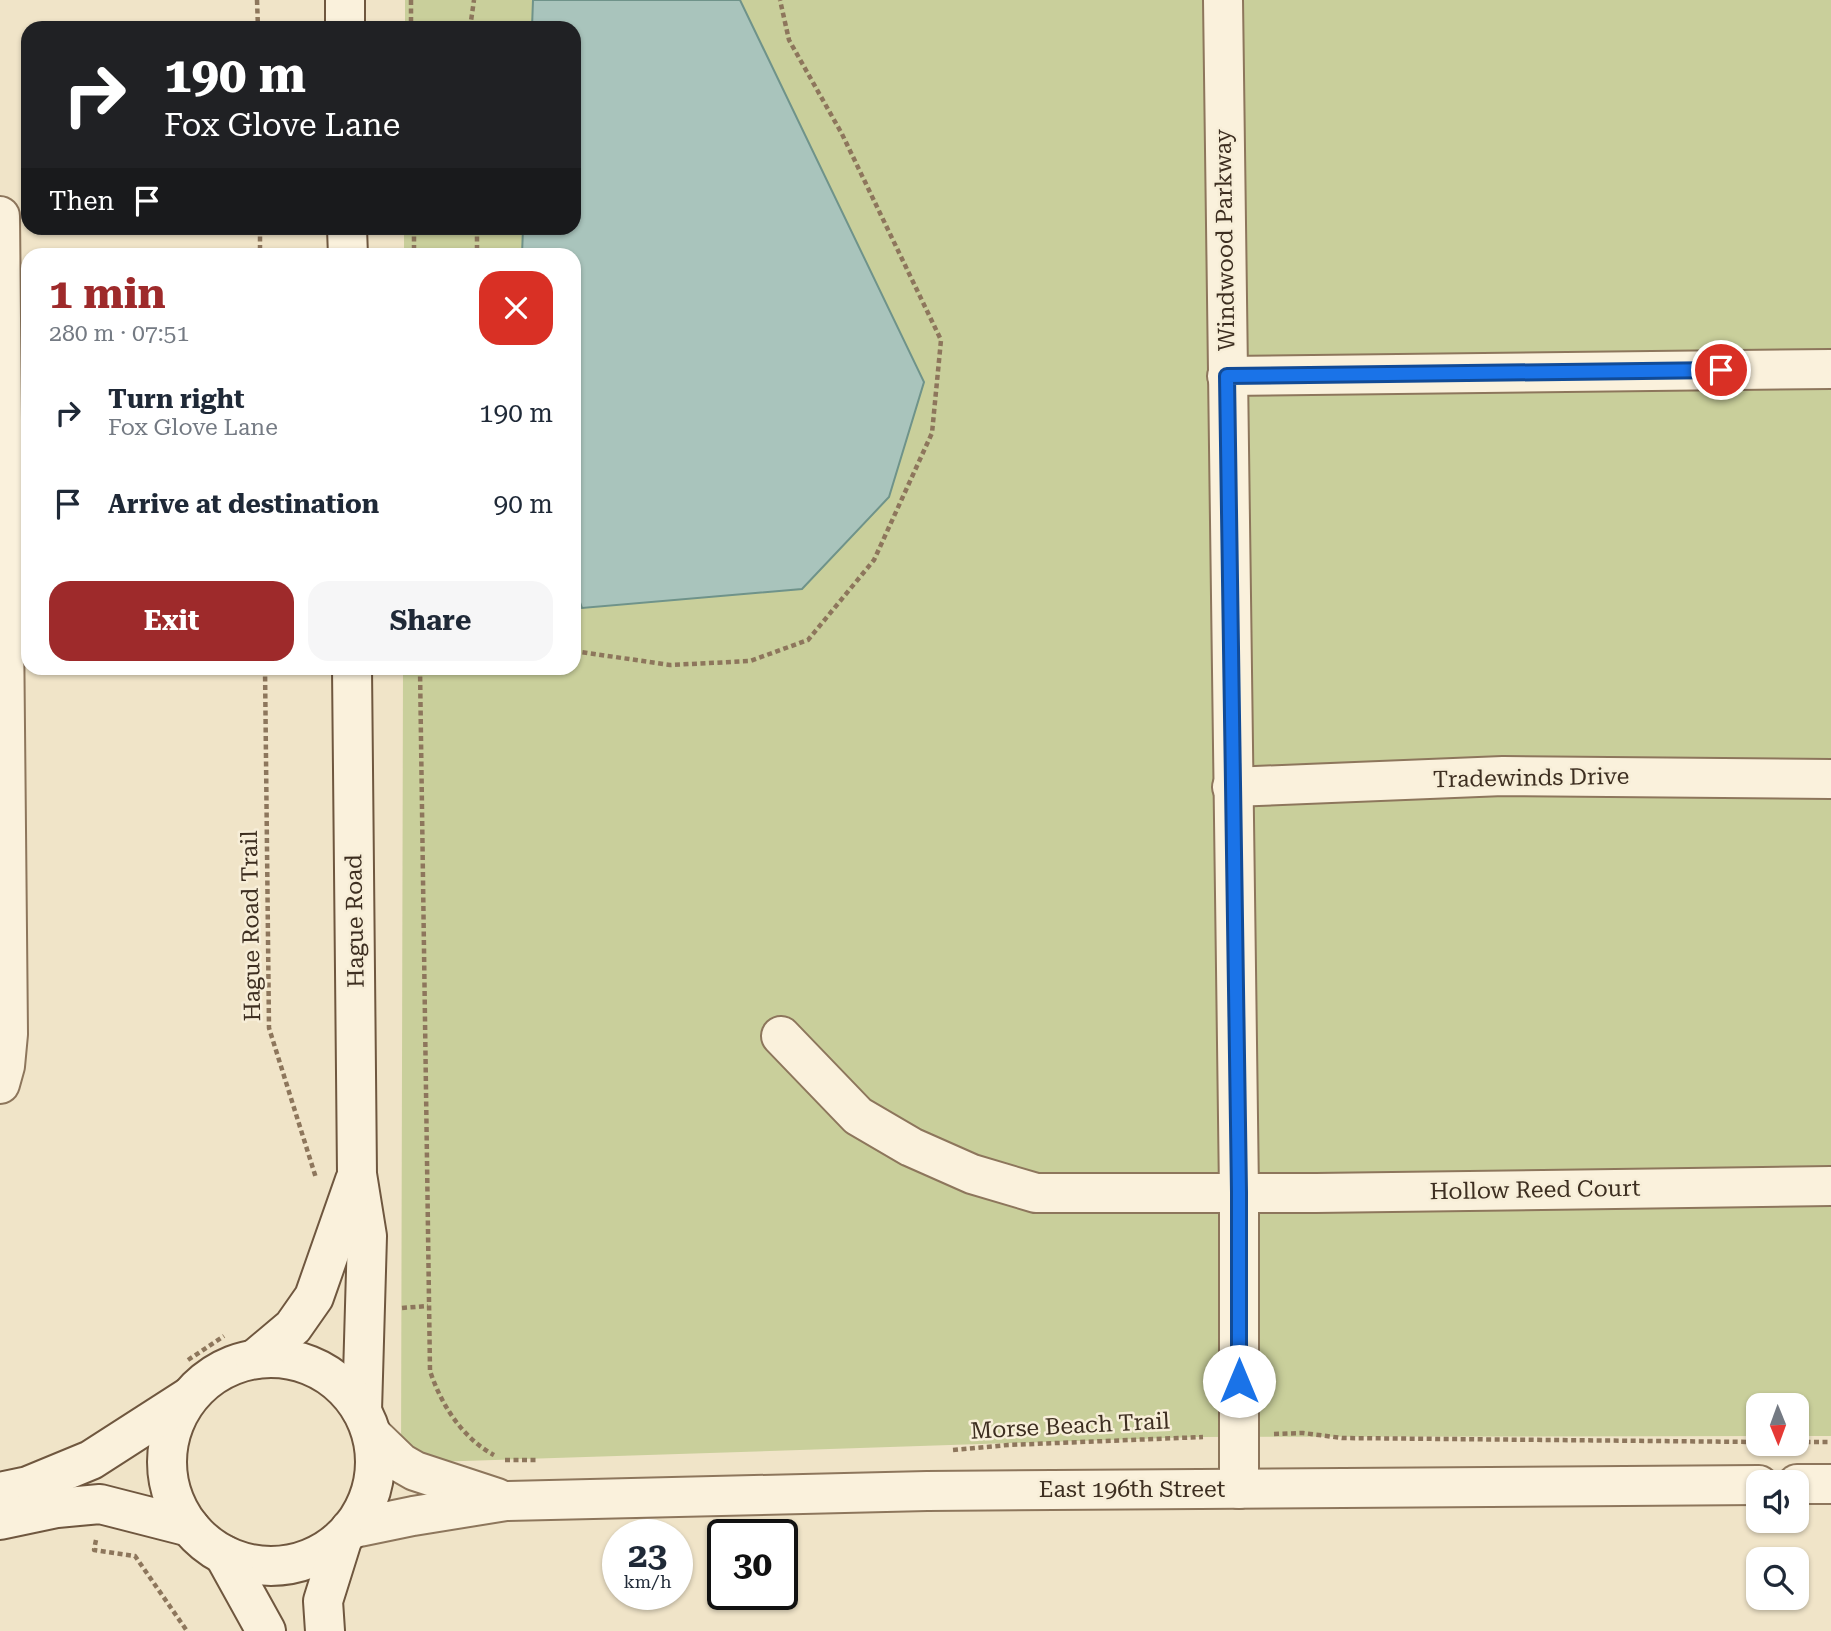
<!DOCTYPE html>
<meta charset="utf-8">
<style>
:root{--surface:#fff;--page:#f6f6f7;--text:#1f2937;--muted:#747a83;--accent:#9e2a2b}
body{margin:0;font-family:"Roboto Serif",serif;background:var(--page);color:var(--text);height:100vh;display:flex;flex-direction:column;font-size:26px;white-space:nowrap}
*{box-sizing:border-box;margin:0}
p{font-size:23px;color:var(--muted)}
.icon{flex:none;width:38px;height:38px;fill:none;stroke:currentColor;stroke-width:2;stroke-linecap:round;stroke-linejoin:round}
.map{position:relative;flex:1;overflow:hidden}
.drawer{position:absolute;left:21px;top:248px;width:560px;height:427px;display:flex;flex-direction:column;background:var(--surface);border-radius:21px;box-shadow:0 2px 5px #0004}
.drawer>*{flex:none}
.banner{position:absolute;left:21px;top:21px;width:560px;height:214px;border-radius:21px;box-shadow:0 2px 5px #0004;background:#202124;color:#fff;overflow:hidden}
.needle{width:46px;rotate:179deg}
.fabs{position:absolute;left:1746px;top:1393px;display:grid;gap:14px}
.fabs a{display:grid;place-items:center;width:63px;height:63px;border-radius:14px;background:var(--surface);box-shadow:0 2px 5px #0004;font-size:35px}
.speed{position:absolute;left:602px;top:1519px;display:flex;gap:14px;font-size:35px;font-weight:700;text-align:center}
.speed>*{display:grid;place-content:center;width:91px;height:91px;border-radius:50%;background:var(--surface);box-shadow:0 2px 5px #0004;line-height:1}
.speed small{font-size:18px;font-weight:400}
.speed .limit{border:4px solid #111;border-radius:10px;background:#fff;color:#111}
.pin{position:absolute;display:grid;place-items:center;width:60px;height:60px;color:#fff;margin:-30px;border:4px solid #fff;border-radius:50%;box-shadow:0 2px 7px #0007}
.me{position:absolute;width:77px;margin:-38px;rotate:0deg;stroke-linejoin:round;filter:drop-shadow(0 0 5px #0008)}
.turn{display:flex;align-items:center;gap:24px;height:147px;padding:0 28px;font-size:32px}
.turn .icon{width:91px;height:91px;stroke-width:2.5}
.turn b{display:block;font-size:49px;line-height:60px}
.then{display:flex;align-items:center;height:66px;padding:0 28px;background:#0003;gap:14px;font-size:26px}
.round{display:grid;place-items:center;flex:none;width:74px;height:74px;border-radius:21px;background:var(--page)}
.head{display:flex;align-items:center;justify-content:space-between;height:119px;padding:0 28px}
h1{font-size:42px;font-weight:700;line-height:52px;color:var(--accent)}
.primary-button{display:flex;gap:14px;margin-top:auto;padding:14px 28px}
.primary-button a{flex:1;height:80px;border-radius:21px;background:var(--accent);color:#fff;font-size:28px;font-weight:700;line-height:80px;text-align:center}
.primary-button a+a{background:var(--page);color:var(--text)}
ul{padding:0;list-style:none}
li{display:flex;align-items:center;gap:21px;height:91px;padding:0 28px}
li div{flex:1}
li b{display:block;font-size:26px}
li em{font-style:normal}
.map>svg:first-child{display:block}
.green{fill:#c9cf9b}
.water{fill:#a9c4bc;stroke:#6f938a;stroke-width:2}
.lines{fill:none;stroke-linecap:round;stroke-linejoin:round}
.minor-casing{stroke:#8d765c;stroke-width:42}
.secondary-casing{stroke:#6f573f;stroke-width:42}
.path{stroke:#8d765c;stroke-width:4.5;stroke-dasharray:5 3.5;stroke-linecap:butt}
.minor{stroke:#faf1dc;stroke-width:38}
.secondary{stroke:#faf1dc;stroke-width:38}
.route-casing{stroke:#114b97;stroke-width:18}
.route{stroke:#1a73e8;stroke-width:12}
.labels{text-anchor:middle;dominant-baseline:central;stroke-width:5;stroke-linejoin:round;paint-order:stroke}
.street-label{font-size:23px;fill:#3d2e20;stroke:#f7eed8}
</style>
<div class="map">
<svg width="1831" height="1631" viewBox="0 0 1831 1631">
<rect width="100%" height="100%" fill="#f0e4c8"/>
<polygon class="green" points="405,0 1831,0 1831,1436 1797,1436 1797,1405 1759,1405 1759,1436 1197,1437 401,1463 403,669 574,668 574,256 404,255 404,228 574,228 574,28 405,28"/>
<polygon class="water" points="533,0 740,0 924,382 889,497 802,589 582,608 574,585 574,256 522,255 523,228 574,228 574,28 532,28"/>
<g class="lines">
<defs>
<g id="minor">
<polyline points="1223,0 1239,1192 1239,1489"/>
<polyline points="0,216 8,1034 5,1066 0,1084"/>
<polyline points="1227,376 1831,369"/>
<polyline points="1232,787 1503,776 1831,779"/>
<polyline points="781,1036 858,1116 911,1147 972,1174 1036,1193 1316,1193 1831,1186"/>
<polyline points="372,1435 401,1463 415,1471 497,1498"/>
<polyline points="1797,1484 1831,1484"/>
<polyline points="350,1529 413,1516 506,1501 927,1491 1759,1485"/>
</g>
<g id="secondary">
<polyline points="345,0 345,28"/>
<polyline points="347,228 348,256"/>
<polyline points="352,668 357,1174 367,1236 362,1411"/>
<circle cx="271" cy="1462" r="104"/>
<polyline points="255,1359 293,1327 314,1297 355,1180"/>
<polyline points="0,1492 28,1486 91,1460 189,1397"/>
<polyline points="0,1520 57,1508 100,1504 190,1527"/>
<polyline points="224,1555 266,1631"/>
<polyline points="325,1631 323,1601 343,1537"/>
</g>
</defs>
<use href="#minor" class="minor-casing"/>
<use href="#secondary" class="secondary-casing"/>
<g class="path">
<polyline points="257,0 258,28"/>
<polyline points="411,0 411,28"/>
<polyline points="470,28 474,0"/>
<polyline points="260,228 260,256"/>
<polyline points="414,228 414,256"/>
<polyline points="477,228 477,256"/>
<polyline points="574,651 670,665 750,661 808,640 874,560 932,433 941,340 842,134 789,40 780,0"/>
<polyline points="265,668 269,1028 316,1178"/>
<path d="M420,668l10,703c11,33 32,67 64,84"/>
<polyline points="402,1308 428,1306"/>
<polyline points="188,1360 224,1336"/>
<polyline points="1274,1434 1303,1433 1342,1438 1759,1442"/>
<polyline points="1797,1442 1831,1442"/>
<polyline points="953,1450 1008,1445 1203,1437"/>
<polyline points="505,1460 538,1460"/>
<polyline points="96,1540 94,1550 135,1556 187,1631"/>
</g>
<use href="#minor" class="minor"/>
<use href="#secondary" class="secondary"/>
</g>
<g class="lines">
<defs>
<polyline id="route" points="1239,1381 1239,1192 1227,376 1721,370"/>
</defs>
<use href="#route" class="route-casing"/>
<use href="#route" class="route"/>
</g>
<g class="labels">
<g class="street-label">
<text transform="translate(1225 240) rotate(-91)">Windwood Parkway</text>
<text transform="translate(1531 778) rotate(-1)">Tradewinds Drive</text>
<text transform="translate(355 921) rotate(-91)">Hague Road</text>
<text transform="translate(251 926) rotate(-91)">Hague Road Trail</text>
<text transform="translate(1535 1190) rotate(-1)">Hollow Reed Court</text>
<text transform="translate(1070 1426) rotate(-3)">Morse Beach Trail</text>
<text x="1132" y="1489">East 196th Street</text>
</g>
</g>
</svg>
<div class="fabs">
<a><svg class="needle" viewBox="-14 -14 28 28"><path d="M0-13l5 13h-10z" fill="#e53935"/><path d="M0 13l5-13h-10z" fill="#747a83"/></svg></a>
<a><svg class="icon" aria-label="sound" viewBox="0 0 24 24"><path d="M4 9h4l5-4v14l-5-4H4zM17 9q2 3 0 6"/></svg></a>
<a><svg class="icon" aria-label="search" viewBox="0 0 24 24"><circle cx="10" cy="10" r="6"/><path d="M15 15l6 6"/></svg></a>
</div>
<div class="speed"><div>23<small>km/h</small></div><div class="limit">30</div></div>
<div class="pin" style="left:1721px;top:370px;background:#d93025"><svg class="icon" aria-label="arrive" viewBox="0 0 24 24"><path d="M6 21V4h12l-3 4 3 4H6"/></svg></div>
<svg class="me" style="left:1239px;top:1381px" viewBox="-20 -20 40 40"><circle r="19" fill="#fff"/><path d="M0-13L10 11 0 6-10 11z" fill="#1a73e8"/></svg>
<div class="banner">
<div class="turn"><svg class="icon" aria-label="right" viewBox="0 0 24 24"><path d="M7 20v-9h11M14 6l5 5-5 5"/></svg><div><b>190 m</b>Fox Glove Lane</div></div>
<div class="then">Then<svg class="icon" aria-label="arrive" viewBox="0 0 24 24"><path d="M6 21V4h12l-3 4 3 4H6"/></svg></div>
</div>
<section class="drawer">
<div class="head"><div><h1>1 min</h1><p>280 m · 07:51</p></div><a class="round" style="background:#d93025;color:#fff"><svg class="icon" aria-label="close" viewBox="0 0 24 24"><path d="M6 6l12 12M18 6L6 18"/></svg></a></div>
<ul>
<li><svg class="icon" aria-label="right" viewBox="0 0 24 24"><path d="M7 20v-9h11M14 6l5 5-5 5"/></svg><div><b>Turn right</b><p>Fox Glove Lane</p></div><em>190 m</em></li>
<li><svg class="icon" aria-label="arrive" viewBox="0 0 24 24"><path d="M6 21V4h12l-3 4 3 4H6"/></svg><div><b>Arrive at destination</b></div><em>90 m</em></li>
</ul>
<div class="primary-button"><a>Exit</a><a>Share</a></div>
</section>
</div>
